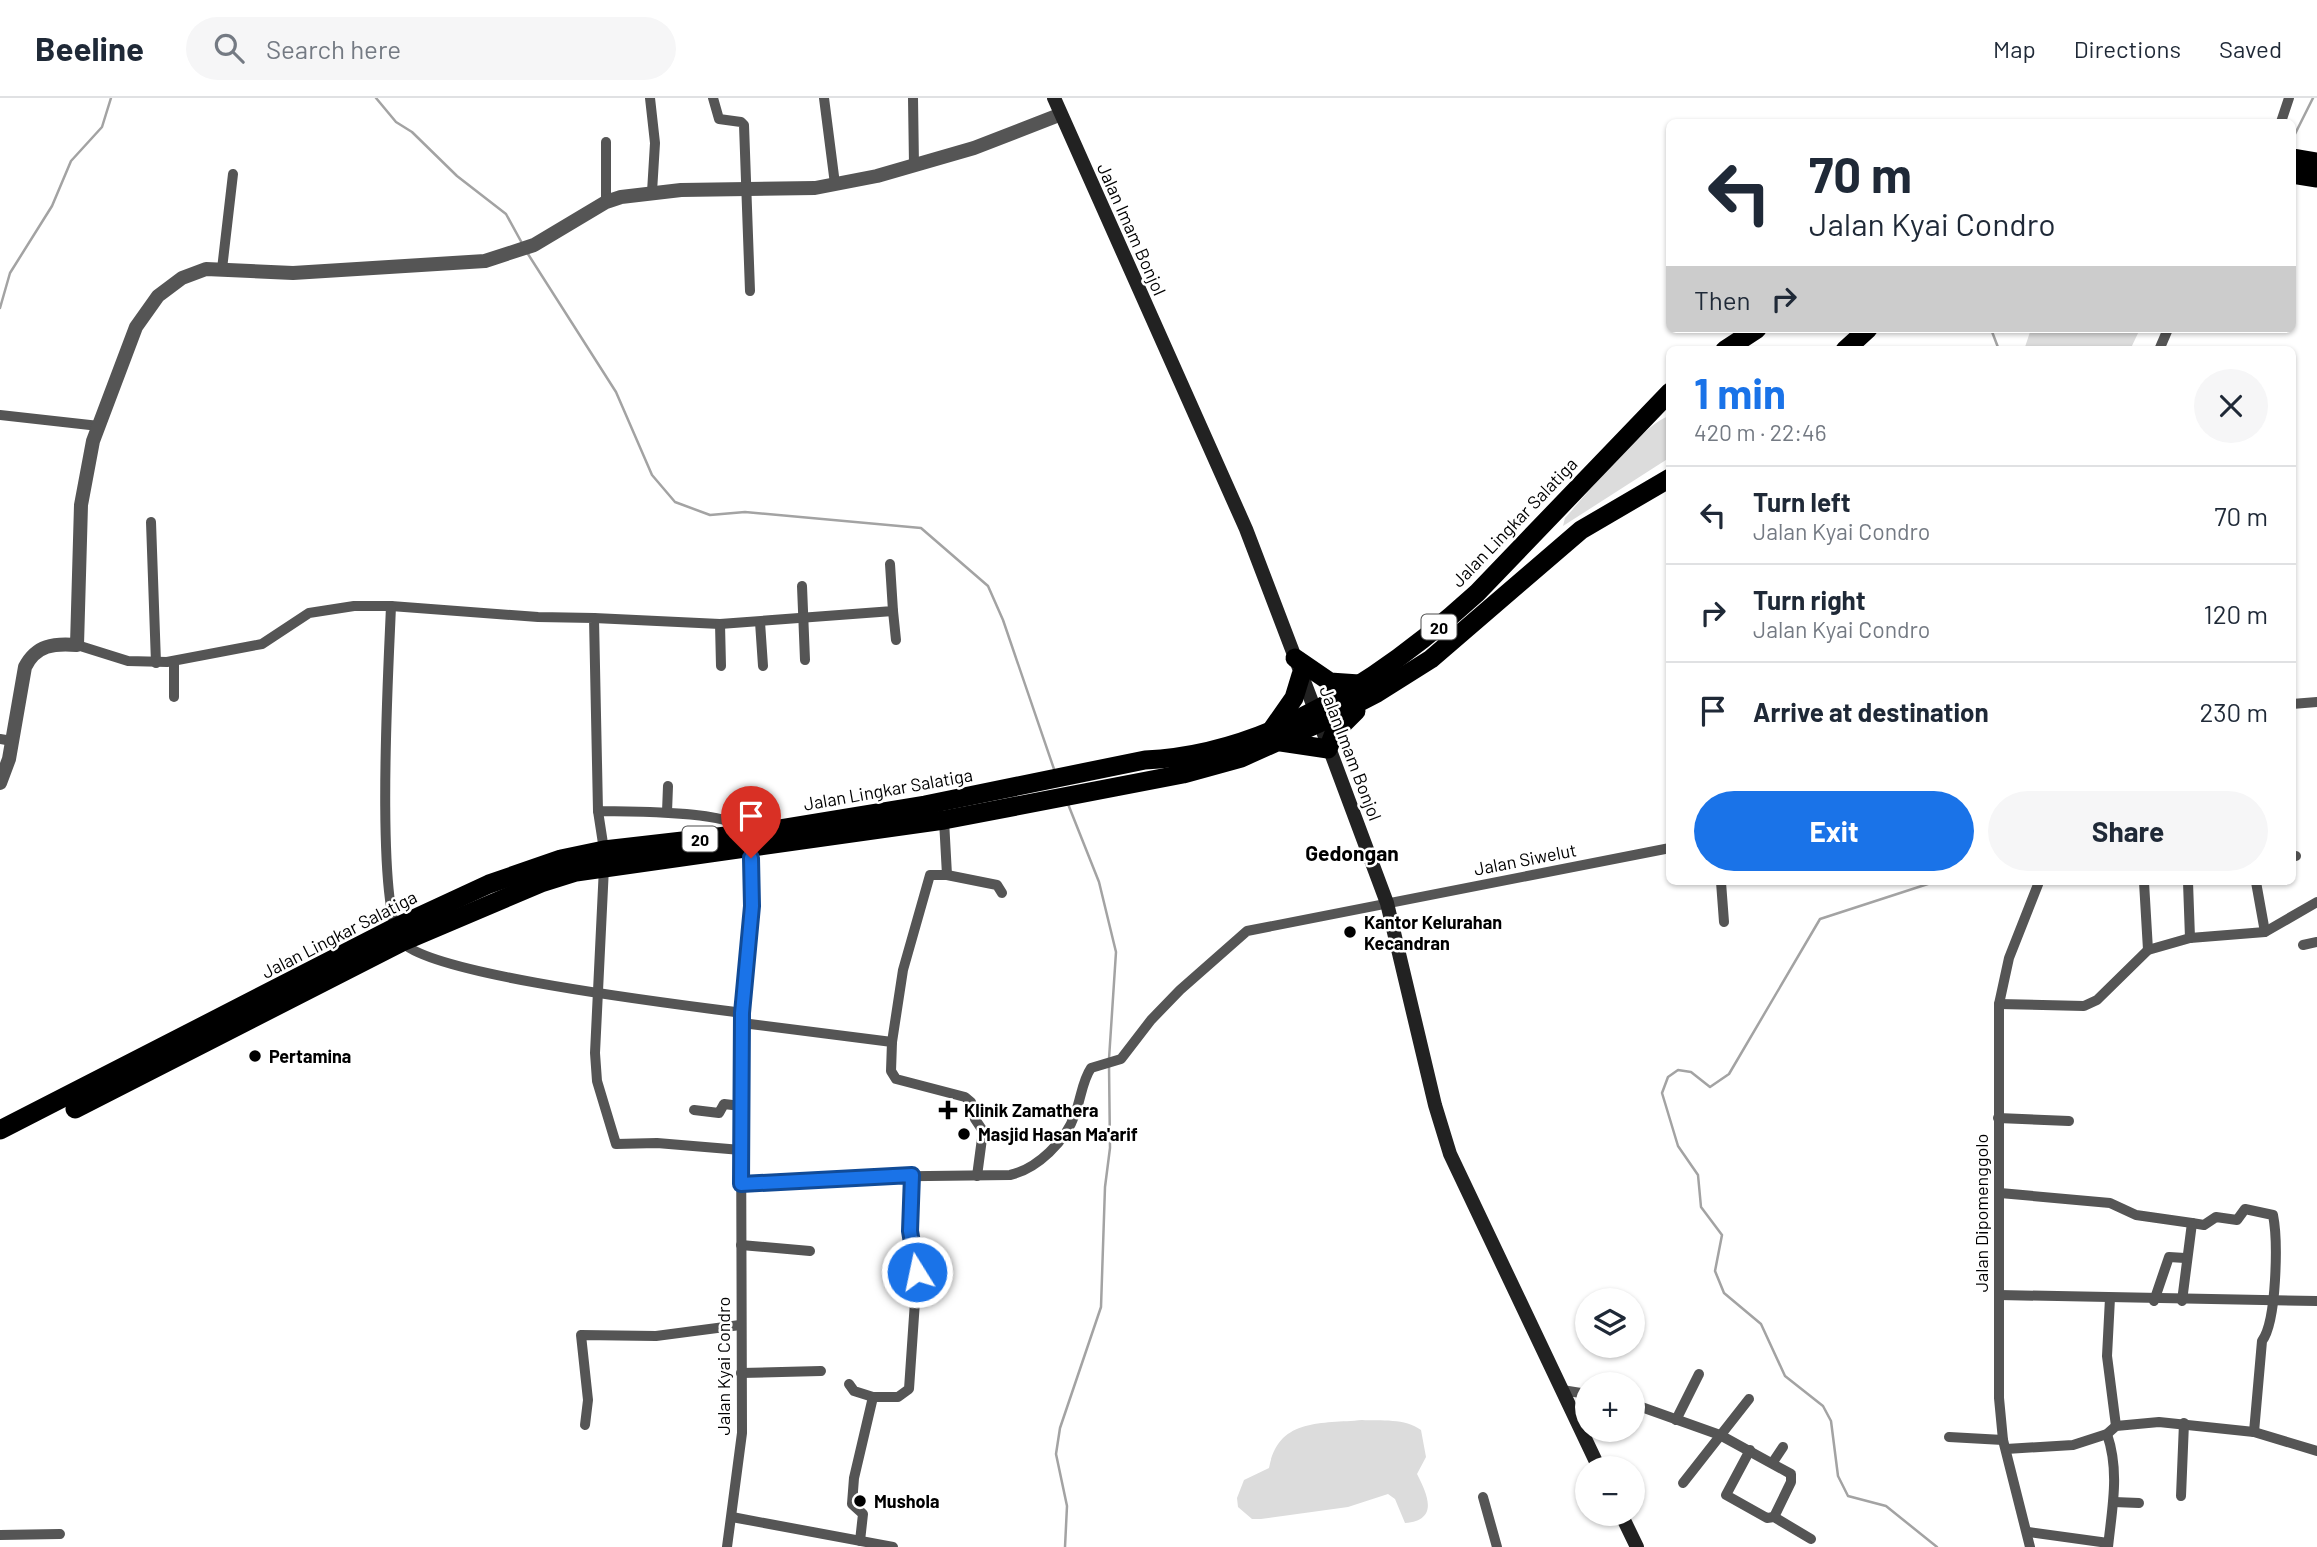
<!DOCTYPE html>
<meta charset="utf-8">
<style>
:root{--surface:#fff;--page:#f6f6f7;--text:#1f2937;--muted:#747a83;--line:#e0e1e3;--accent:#1a73e8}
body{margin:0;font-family:Barlow,sans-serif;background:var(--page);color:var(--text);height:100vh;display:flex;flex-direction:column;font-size:26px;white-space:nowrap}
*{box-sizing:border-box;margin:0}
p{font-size:23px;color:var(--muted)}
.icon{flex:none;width:38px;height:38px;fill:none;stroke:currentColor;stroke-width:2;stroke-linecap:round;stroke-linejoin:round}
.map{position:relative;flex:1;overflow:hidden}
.drawer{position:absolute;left:1666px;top:248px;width:630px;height:539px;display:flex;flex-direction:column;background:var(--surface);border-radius:10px;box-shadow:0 2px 5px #0004}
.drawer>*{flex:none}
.banner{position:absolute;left:1666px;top:21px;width:630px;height:214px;border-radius:10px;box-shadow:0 2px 5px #0004;background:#fff;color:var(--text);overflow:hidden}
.controls{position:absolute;left:1575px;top:1190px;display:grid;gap:14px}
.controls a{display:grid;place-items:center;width:70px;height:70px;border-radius:50%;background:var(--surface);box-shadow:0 2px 5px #0004;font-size:35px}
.pin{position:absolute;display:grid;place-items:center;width:60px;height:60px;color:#fff;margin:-72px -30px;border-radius:50% 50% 50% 0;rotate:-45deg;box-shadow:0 0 7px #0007}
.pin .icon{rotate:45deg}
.me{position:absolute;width:77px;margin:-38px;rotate:350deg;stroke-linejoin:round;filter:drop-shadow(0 0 5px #0008)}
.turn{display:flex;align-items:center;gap:24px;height:147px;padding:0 28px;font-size:32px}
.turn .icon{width:91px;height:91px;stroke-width:2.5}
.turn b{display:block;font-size:49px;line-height:60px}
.then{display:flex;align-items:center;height:66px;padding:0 28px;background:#0003;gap:14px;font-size:26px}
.round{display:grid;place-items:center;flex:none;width:74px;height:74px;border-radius:37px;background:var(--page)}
.overview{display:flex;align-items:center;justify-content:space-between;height:119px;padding:0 28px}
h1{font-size:42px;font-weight:700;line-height:52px;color:var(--accent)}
.button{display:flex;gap:14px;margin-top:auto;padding:14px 28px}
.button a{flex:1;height:80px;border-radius:42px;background:var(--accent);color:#fff;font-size:28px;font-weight:700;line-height:80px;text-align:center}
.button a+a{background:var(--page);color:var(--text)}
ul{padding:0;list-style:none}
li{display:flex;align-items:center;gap:21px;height:98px;padding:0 28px;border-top:2px solid var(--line)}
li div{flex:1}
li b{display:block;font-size:26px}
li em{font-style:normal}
header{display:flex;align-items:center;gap:42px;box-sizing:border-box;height:98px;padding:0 35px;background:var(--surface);border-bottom:2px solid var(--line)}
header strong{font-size:33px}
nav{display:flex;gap:38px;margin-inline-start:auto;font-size:24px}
.search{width:490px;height:63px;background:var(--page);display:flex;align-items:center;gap:18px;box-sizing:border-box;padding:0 24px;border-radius:38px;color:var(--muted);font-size:26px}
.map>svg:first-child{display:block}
.green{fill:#dcdcdc}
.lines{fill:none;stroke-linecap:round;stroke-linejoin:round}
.stream{stroke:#a3a3a3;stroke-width:2.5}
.minor{stroke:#555;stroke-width:10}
.tertiary{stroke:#555;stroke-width:14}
.secondary{stroke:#222;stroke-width:14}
.trunk{stroke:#000;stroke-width:19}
.route-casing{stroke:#114b97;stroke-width:18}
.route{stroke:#1a73e8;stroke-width:12}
.poi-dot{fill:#000;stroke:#fff;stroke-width:2.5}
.labels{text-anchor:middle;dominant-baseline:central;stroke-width:5;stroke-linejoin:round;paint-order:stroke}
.shield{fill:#fff;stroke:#4c4c4c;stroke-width:2}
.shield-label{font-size:16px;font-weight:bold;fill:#000}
.street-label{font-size:18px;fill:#000;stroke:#fff}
.poi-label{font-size:18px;font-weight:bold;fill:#000;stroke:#fff;text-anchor:start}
.quarter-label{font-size:21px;font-weight:bold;fill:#000;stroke:#fff}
</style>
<header>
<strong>Beeline</strong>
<div class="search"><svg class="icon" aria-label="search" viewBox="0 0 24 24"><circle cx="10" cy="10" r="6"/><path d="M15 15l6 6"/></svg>Search here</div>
<nav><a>Map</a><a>Directions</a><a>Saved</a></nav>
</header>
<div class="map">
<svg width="2317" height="1449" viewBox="0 0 2317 1449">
<rect width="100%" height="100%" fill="#fff"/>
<g class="green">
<polygon points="2031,231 2140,231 2130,252 2024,252"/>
<path d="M1669,318v42l-106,68 2,-8c19,-21 81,-96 104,-102z"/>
<path d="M1362,1322c19,1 43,-2 59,10l5,27 -9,17c10,20 23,46 -12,49l-10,-24 -7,-5 -40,13 -87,12h-9l-14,-12 -1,-9 7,-18 25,-12c9,-50 51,-44 93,-48z"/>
</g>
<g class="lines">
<g class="stream">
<polyline points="376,0 396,24 412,34 457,78 506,116 523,147"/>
<polyline points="2294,38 2313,0"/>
<polyline points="528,156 616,294 652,377 675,404 710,417 745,414 921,430 988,488 1003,522 1055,674"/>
<polyline points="0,210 10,175 52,108 71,63 102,29 111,0"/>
<polyline points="1991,231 1999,252"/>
<polyline points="1068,706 1099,784 1116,854 1109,961"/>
<polyline points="1934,784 1820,821 1729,976 1710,989 1691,974 1678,972 1668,979 1662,995 1678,1048 1698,1077 1701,1109 1722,1137 1715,1173 1724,1195 1761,1226 1785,1278 1823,1308 1831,1323 1838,1378 1848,1398 1886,1408 1937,1449"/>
<polyline points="1065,1449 1067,1408 1056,1356 1060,1330 1101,1209 1105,1089 1110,1050 1109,967"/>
</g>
<g class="minor">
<polyline points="650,0 655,45 652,94"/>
<polyline points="713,0 719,21 741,24 744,27 750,193"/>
<polyline points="824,0 835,86"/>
<polyline points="913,0 914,67"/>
<polyline points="2281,24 2289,0"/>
<polyline points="606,44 606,104"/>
<polyline points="222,171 233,76"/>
<polyline points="2159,252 2168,231"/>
<polyline points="0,317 99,328"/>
<polyline points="151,424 156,565"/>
<polyline points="802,488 805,562"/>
<polyline points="391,508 538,519 594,520 598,713 604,752"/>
<polyline points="893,513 896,542"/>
<polyline points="594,520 720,526 893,513 890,466"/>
<polyline points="760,524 763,568"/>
<polyline points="720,526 721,568"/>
<path d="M77,547l51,16 39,1 95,-18 47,-31 45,-7h37c-2,54 -17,304 11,336 30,34 283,63 340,71"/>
<polyline points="174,563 174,599"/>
<polyline points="2292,606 2317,604"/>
<polyline points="0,641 12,643"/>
<path d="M598,713c26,1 141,-2 150,23"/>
<polyline points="667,714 668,688"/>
<polyline points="944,722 947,777"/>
<polyline points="2292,759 2296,758"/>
<polyline points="604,769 595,955 597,983 616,1046 657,1045 741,1052"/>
<polyline points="1721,784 1724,824"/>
<polyline points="2144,784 2148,852"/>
<polyline points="2188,784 2190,840"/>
<polyline points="2256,784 2265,834"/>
<polyline points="2303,847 2317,844"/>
<polyline points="1999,906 2084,908 2097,902 2148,852 2190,840 2265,834 2317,804"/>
<polyline points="742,925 892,944 891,973 896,981 965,999 971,1004 975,1021 983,1033 977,1078"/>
<polyline points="892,944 903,872 930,777 947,777 997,787 1002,795"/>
<polyline points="694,1012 719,1015 724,1006 741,1008"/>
<polyline points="1998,1020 2069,1023"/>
<path d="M741,1086l107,-7 162,-2c27,-6 56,-34 65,-61 6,-15 7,-33 16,-46l30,-9 30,-39 29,-30 67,-59 423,-83"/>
<path d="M2000,1095l110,10 26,12 56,8 12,2 12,-8 21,3 8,-11 28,6c5,25 4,106 -11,126l-8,91"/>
<polyline points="741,1147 810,1153"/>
<polyline points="1999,1197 2317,1203"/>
<polyline points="2110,1200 2107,1258 2116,1328"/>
<polyline points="2154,1203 2169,1159 2185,1160"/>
<polyline points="2182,1203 2192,1125"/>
<polyline points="741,1275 821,1273"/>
<polyline points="849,1286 854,1293 873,1299"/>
<polyline points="1562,1292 1587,1296"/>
<polyline points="1633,1306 1720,1337 1791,1376 1791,1384 1774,1419"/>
<polyline points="1676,1322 1699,1276"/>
<polyline points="585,1327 588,1302 581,1237 656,1238 740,1227"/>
<path d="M2107,1336c13,38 5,74 1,113"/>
<polyline points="1949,1339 2003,1342"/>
<polyline points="2006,1351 2073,1347 2107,1336 2116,1328 2159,1324 2254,1334 2317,1353"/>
<polyline points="1750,1352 1726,1397 1767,1420 1774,1419 1811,1441"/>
<polyline points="1773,1364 1783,1349"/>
<polyline points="1683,1385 1749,1301"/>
<polyline points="2181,1398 2184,1325"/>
<polyline points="1483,1399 1497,1449"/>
<polyline points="2114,1404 2139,1405"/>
<polyline points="732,1419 893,1449"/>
<polyline points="2028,1434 2108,1445"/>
<polyline points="0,1437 60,1436"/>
<polyline points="860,1443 863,1416 852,1406 854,1380 873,1299 898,1299 909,1291 917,1174 910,1133 912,1077"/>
<polyline points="727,1449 742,1335 741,1008 742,915 752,808 750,751"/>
<polyline points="2030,1449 2003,1342 1999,1300 1999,906 2009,860 2039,784"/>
</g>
<path class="tertiary" d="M0,685l9,-24 16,-92c11,-22 29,-24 52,-22l4,-140 12,-64 43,-114 22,-31 24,-18 24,-9 87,4 192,-12 49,-16 72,-43 15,-5 60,-7 134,-2 62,-12 97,-28 85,-33"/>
<g class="secondary">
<polyline points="1054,0 1246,431 1315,612 1387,805 1435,1007 1450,1056 1599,1370"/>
<polyline points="1621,1416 1637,1449"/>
</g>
<g class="trunk">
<polyline points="2292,60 2317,64"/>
<polyline points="2292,76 2317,80"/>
<polyline points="1725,252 1757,231"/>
<polyline points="1845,252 1868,231"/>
<polyline points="1295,560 1330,584 1359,586"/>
<polyline points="1273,630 1294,600 1301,577"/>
<polyline points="1281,644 1328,651 1334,635 1356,613"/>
<polyline points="75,1011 402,844 541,785 576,774 944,722 1183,676 1241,660 1319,625 1377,595 1431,561 1581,432 1670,380"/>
<path d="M0,1032l394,-202 95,-44 72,-25 43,-9 157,-18 164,-27 220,-45c126,-5 242,-85 332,-167l193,-201"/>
</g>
</g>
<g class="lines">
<defs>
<polyline id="route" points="751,760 752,808 742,915 741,1086 912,1077 910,1133 917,1174"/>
</defs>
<use href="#route" class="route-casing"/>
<use href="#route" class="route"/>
</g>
<g class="poi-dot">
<circle cx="1350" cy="834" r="7"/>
<circle cx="255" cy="958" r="7"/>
<path d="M944.5 1001.5h7v7h7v7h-7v7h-7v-7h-7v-7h7z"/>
<circle cx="964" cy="1036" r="7"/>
<circle cx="860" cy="1403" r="7"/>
</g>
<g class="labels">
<g class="shield">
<rect x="1421.5" y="516.5" width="35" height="25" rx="5"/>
<rect x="682.5" y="728.5" width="35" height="25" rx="5"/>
</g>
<g class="shield-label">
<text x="1439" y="529">20</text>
<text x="700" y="741">20</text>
</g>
<g class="street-label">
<text transform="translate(1132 131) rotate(66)">Jalan Imam Bonjol</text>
<text transform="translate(1514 424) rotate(-46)">Jalan Lingkar Salatiga</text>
<text transform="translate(1351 655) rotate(69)">Jalan Imam Bonjol</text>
<text transform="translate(888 691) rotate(-10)">Jalan Lingkar Salatiga</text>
<text transform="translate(1525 761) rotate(-11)">Jalan Siwelut</text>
<text transform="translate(339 836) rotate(-27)">Jalan Lingkar Salatiga</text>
<text transform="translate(1981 1115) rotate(-90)">Jalan Dipomenggolo</text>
<text transform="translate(723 1268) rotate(-90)">Jalan Kyai Condro</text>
</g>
<g class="poi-label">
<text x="1364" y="824">Kantor Kelurahan<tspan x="1364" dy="21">Kecandran</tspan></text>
<text x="269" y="958">Pertamina</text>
<text x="964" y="1012">Klinik Zamathera</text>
<text x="978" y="1036">Masjid Hasan Ma'arif</text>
<text x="874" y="1403">Mushola</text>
</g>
<g class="quarter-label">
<text x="1352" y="754">Gedongan</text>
</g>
</g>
</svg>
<div class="controls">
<a><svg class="icon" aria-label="layers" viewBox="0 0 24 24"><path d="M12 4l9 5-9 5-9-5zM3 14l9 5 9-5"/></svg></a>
<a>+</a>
<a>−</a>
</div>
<div class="pin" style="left:751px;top:760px;background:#d93025"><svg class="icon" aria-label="arrive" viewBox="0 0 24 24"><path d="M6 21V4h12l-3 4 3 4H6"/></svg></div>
<svg class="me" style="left:917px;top:1174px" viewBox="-20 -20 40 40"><circle r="17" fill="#1a73e8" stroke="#fff" stroke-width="3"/><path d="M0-11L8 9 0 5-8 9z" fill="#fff"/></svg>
<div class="banner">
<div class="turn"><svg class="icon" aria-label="left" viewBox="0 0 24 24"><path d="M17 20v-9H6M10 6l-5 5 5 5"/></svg><div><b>70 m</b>Jalan Kyai Condro</div></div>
<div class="then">Then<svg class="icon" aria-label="right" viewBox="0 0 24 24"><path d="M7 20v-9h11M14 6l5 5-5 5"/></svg></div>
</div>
<section class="drawer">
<div class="overview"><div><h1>1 min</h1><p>420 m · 22:46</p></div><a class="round"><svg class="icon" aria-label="close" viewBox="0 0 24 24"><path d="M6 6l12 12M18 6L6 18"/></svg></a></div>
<ul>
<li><svg class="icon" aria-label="left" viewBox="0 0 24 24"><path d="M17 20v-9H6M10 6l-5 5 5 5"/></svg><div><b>Turn left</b><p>Jalan Kyai Condro</p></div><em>70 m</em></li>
<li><svg class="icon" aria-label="right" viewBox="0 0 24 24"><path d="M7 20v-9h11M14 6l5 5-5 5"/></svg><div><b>Turn right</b><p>Jalan Kyai Condro</p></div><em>120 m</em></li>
<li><svg class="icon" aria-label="arrive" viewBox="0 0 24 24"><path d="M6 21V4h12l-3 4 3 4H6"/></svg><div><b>Arrive at destination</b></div><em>230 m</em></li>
</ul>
<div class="button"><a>Exit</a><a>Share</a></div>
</section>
</div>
